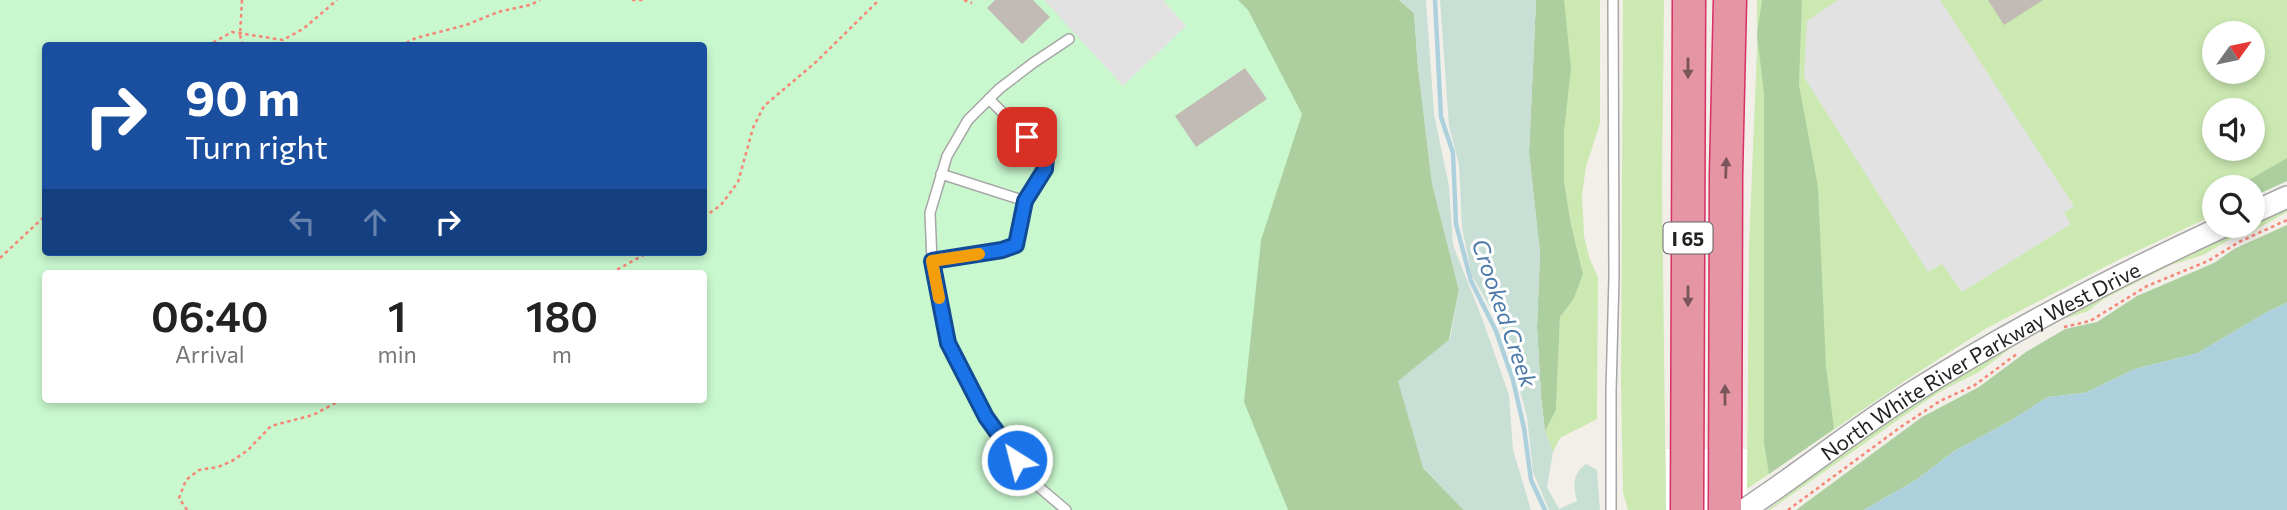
<!DOCTYPE html>
<style>
:root{--surface:#fff;--page:#f6f6f6;--text:#222;--muted:#767676}
body{margin:0;font-family:Commissioner,sans-serif;background:var(--page);color:var(--text);height:100vh;display:flex;flex-direction:column;font-size:26px;white-space:nowrap}
*{box-sizing:border-box;margin:0}
p{font-size:23px;color:var(--muted)}
.icon{flex:none;width:38px;height:38px;fill:none;stroke:currentColor;stroke-width:2;stroke-linecap:round;stroke-linejoin:round}
.map{position:relative;flex:1;overflow:hidden}
.details{position:absolute;left:42px;top:270px;width:665px;height:133px;display:flex;flex-direction:column;background:var(--surface);border-radius:7px;box-shadow:0 4px 10px #0003}
.details>*{flex:none}
.guide{position:absolute;left:42px;top:42px;width:665px;height:214px;border-radius:7px;box-shadow:0 4px 10px #0003;background:#1a4fa0;color:#fff;overflow:hidden}
.needle{width:46px;rotate:57deg}
.buttons{position:absolute;left:2202px;top:21px;display:grid;gap:14px}
.buttons a{display:grid;place-items:center;width:63px;height:63px;border-radius:50%;background:var(--surface);box-shadow:0 4px 10px #0003;font-size:35px}
.pin{position:absolute;display:grid;place-items:center;width:60px;height:60px;color:#fff;margin:-30px;border-radius:14px;box-shadow:0 4px 10px #0006}
.me{position:absolute;width:77px;margin:-38px;rotate:324deg;stroke-linejoin:round;filter:drop-shadow(0 0 5px #0008)}
.turn{display:flex;align-items:center;gap:24px;height:147px;padding:0 28px;font-size:32px}
.turn .icon{width:91px;height:91px;stroke-width:2.5}
.turn b{display:block;font-size:49px;line-height:60px}
.lanes{display:flex;align-items:center;height:66px;padding:0 28px;background:#0003;justify-content:center;gap:35px;direction:ltr}
.lanes .off{opacity:.35}
.eta{display:flex;justify-content:space-evenly;align-items:center;height:119px;text-align:center}
.eta b{font-size:42px;font-weight:600;line-height:49px}
.map>svg:first-child{display:block}
.grass{fill:#cce9b2;fill-rule:evenodd}
.forest{fill:#adcf9f}
.wetland{fill:#c7dfd4}
.park{fill:#c9f8ce;fill-rule:evenodd}
.parking{fill:#e2e2e2}
.water{fill:#acd1dd}
.pier{fill:#fff}
.lines{fill:none;stroke-linecap:round;stroke-linejoin:round}
.stream{stroke:#acd1dd;stroke-width:4.5}
.building{fill:#c2bbb5}
.service-casing{stroke:#a6a6a6;stroke-width:12}
.tertiary-casing{stroke:#a6a6a6;stroke-width:24}
.motorway-casing{stroke:#d72f67;stroke-width:35}
.path{stroke:#f68576;stroke-width:2.5;stroke-dasharray:3.5 3.5;stroke-linecap:butt}
.service{stroke:#fff;stroke-width:9}
.tertiary{stroke:#fff;stroke-width:21}
.motorway{stroke:#e595a3;stroke-width:32}
.oneway{fill:#7a565c}
.route-casing{stroke:#114b97;stroke-width:18}
.route{stroke:#1a73e8;stroke-width:12}
.slow{stroke:#f59e0b;stroke-width:12}
.labels{text-anchor:middle;dominant-baseline:central;stroke-width:6;stroke-linejoin:round;paint-order:stroke}
.shield{fill:#fff;stroke:#646464;stroke-width:2}
.shield-label{font-size:19px;font-weight:bold;fill:#222}
.street-label{font-size:21px;fill:#222;stroke:#fff}
.water-label{font-size:23px;font-style:italic;fill:#4d7aa8;stroke:#fff}
</style>
<div class="map">
<svg width="2287" height="510" viewBox="0 0 2287 510">
<rect width="100%" height="100%" fill="#f2efe9"/>
<g class="grass">
<polygon points="1564,0 1600,0 1600,123 1586,167 1582,194 1584,236 1590,260 1598,277 1597,419 1560,438 1553,452 1545,431 1556,410 1560,317 1573,300 1571,225 1564,181"/>
<polygon points="1623,0 1664,0 1662,184 1666,510 1628,510 1623,492 1621,382"/>
<path d="M1757,0h530v181l-35,16v-10h-38v28l-94,44 -133,69 -81,52 -159,109 2,-242 8,-198zM2214,33h38v39h-38zM2214,110h38v39h-38z"/>
<polygon points="2287,207 2287,212 2248,234 2232,238 2203,255 2171,265 2104,299 2088,311 2061,320 2019,342 1979,372 1941,391 1902,417 1770,510 1767,510 1883,422 2022,337 2247,226 2252,226 2252,223"/>
</g>
<g class="forest">
<polygon points="1196,0 1399,0 1414,13 1418,67 1432,183 1459,290 1423,468 1464,510 1208,510"/>
<polygon points="1536,0 1564,0 1571,68 1564,131 1564,181 1571,225 1583,274 1573,300 1560,317 1556,410 1545,431 1541,397 1537,327 1540,253 1529,153"/>
<polygon points="1762,0 1802,0 1799,85 1818,187 1826,366 1834,429 1769,474 1764,443 1764,94 1757,34"/>
<polygon points="2287,158 2287,181 2252,197 2252,187 2237,187"/>
<polygon points="2287,225 2287,303 2269,311 2198,353 2135,369 2085,393 2048,397 2010,421 1953,452 1916,480 1864,510 1796,510 1922,417 1979,387 2026,352 2065,329 2097,322 2137,296 2214,263 2234,249"/>
</g>
<g class="wetland">
<polygon points="1399,0 1426,0 1434,114 1449,186 1453,245 1482,318 1509,395 1513,450 1531,510 1464,510 1423,468 1398,381 1450,339 1459,290 1432,183 1418,67 1414,13"/>
<path d="M1440,0h96l-7,153 11,100 -3,74 4,70 4,34 8,21 -6,35 12,22 18,-8c-4,-15 -5,-27 9,-37l11,6 3,40h-51l-16,-38 -6,-55 -23,-86 -32,-55 -10,-48 -3,-63 -10,-39z"/>
</g>
<path class="park" d="M0,0h1238l10,10 54,104 -41,126 -17,162 44,108h-1288zM46,46h658v206h-658zM46,273h658v126h-658z"/>
<g class="parking">
<polygon points="1044,0 1163,0 1186,26 1123,86"/>
<polygon points="1838,0 1940,0 2074,206 2064,213 2071,224 1962,292 1942,264 1928,272 1804,77 1807,21"/>
</g>
<polygon class="water" points="2287,303 2287,510 1864,510 1916,480 1953,452 2010,421 2048,397 2085,393 2135,369 2198,353 2269,311"/>
<rect class="pier" x="1666" y="449" width="81" height="61"/>
<g class="lines">
<polyline class="stream" points="1435,0 1441,117 1453,153 1456,224 1471,281 1496,331 1513,380 1524,428 1531,480 1545,510"/>
</g>
<g class="building">
<polygon points="995,0 1033,0 1050,17 1022,44 987,8"/>
<polygon points="1988,0 2043,0 2004,25"/>
<polygon points="1245,68 1267,99 1196,147 1175,116"/>
</g>
<g class="lines">
<defs>
<g id="service">
<polyline points="941,174 1025,201"/>
<polyline points="932,261 1002,250 1016,245 1025,201 1045,169 1046,156 989,99"/>
<polyline points="1066,510 1033,482 986,417 948,343 932,261 930,213 947,156 968,120 999,89 1033,63 1069,39"/>
<polyline points="1611,510 1611,391 1614,277 1613,0"/>
</g>
<g id="tertiary">
<polyline points="2252,213 2287,197"/>
<path id="s1" d="M1744,510c57,-37 109,-80 166,-116 101,-64 206,-118 314,-168"/>
</g>
<g id="motorway">
<polyline points="1687,510 1689,0"/>
<polyline points="1725,510 1726,175 1730,0"/>
</g>
</defs>
<use href="#service" class="service-casing"/>
<use href="#tertiary" class="tertiary-casing"/>
<use href="#motorway" class="motorway-casing"/>
<g class="path">
<polyline points="242,0 240,35 243,46"/>
<polyline points="632,0 644,0"/>
<polyline points="964,0 972,3"/>
<polyline points="207,46 232,32 283,40 303,29 337,0"/>
<polyline points="400,46 416,38 466,25 498,12 530,5 540,0"/>
<polyline points="704,217 721,205 738,182 753,128 764,106 816,62 879,0"/>
<polyline points="0,258 46,215"/>
<polyline points="611,273 649,252"/>
<polyline points="2064,327 2090,321 2147,286 2208,261 2239,242 2287,220"/>
<polyline points="187,510 179,498 186,480 199,470 218,467 232,461 248,450 271,426 313,415 343,399"/>
<polyline points="1788,510 1902,426 1940,401 1975,385 2018,353"/>
</g>
<use href="#service" class="service"/>
<use href="#tertiary" class="tertiary"/>
<use href="#motorway" class="motorway"/>
</g>
<defs><path id="oneway-solid" d="M-6-.8H1V-3.2L6.5 0L1 3.2V.8H-6Z" transform="scale(1.75)"/></defs>
<g class="oneway">
<use href="#oneway-solid" transform="translate(1688 68) rotate(90)"/>
<use href="#oneway-solid" transform="translate(1726 168) rotate(-88)"/>
<use href="#oneway-solid" transform="translate(1688 296) rotate(90)"/>
<use href="#oneway-solid" transform="translate(1725 395) rotate(-90)"/>
</g>
<g class="lines">
<defs>
<polyline id="route" points="1017,460 986,417 948,343 932,261 1002,250 1016,245 1025,201 1045,169 1046,156 1027,137"/>
</defs>
<use href="#route" class="route-casing"/>
<use href="#route" class="route"/>
<polyline class="slow" points="939,298 932,261 979,254"/>
</g>
<g class="labels">
<rect class="shield" x="1663.5" y="222.5" width="49" height="31" rx="5"/>
<g class="shield-label">
<text x="1688" y="238">I 65</text>
</g>
<g class="street-label">
<text stroke="none"><textPath href="#s1" startOffset="280">North White River Parkway West Drive</textPath></text>
</g>
<g class="water-label">
<text transform="translate(1505 313) rotate(71)">Crooked Creek</text>
</g>
</g>
</svg>
<div class="buttons">
<a><svg class="needle" viewBox="-14 -14 28 28"><path d="M0-13l5 13h-10z" fill="#e53935"/><path d="M0 13l5-13h-10z" fill="#767676"/></svg></a>
<a><svg class="icon" aria-label="sound" viewBox="0 0 24 24"><path d="M4 9h4l5-4v14l-5-4H4zM17 9q2 3 0 6"/></svg></a>
<a><svg class="icon" aria-label="search" viewBox="0 0 24 24"><circle cx="10" cy="10" r="6"/><path d="M15 15l6 6"/></svg></a>
</div>
<div class="pin" style="left:1027px;top:137px;background:#d93025"><svg class="icon" aria-label="arrive" viewBox="0 0 24 24"><path d="M6 21V4h12l-3 4 3 4H6"/></svg></div>
<svg class="me" style="left:1017px;top:460px" viewBox="-20 -20 40 40"><circle r="17" fill="#1a73e8" stroke="#fff" stroke-width="3"/><path d="M0-11L8 9 0 5-8 9z" fill="#fff"/></svg>
<div class="guide">
<div class="turn"><svg class="icon" aria-label="right" viewBox="0 0 24 24"><path d="M7 20v-9h11M14 6l5 5-5 5"/></svg><div><b>90 m</b>Turn right</div></div>
<div class="lanes"><svg class="icon off" aria-label="left" viewBox="0 0 24 24"><path d="M17 20v-9H6M10 6l-5 5 5 5"/></svg><svg class="icon off" aria-label="ahead" viewBox="0 0 24 24"><path d="M12 20V5M6 11l6-6 6 6"/></svg><svg class="icon" aria-label="right" viewBox="0 0 24 24"><path d="M7 20v-9h11M14 6l5 5-5 5"/></svg></div>
</div>
<section class="details">
<div class="eta">
<div><b>06:40</b><p>Arrival</p></div>
<div><b>1</b><p>min</p></div>
<div><b>180</b><p>m</p></div>
</div>
</section>
</div>
